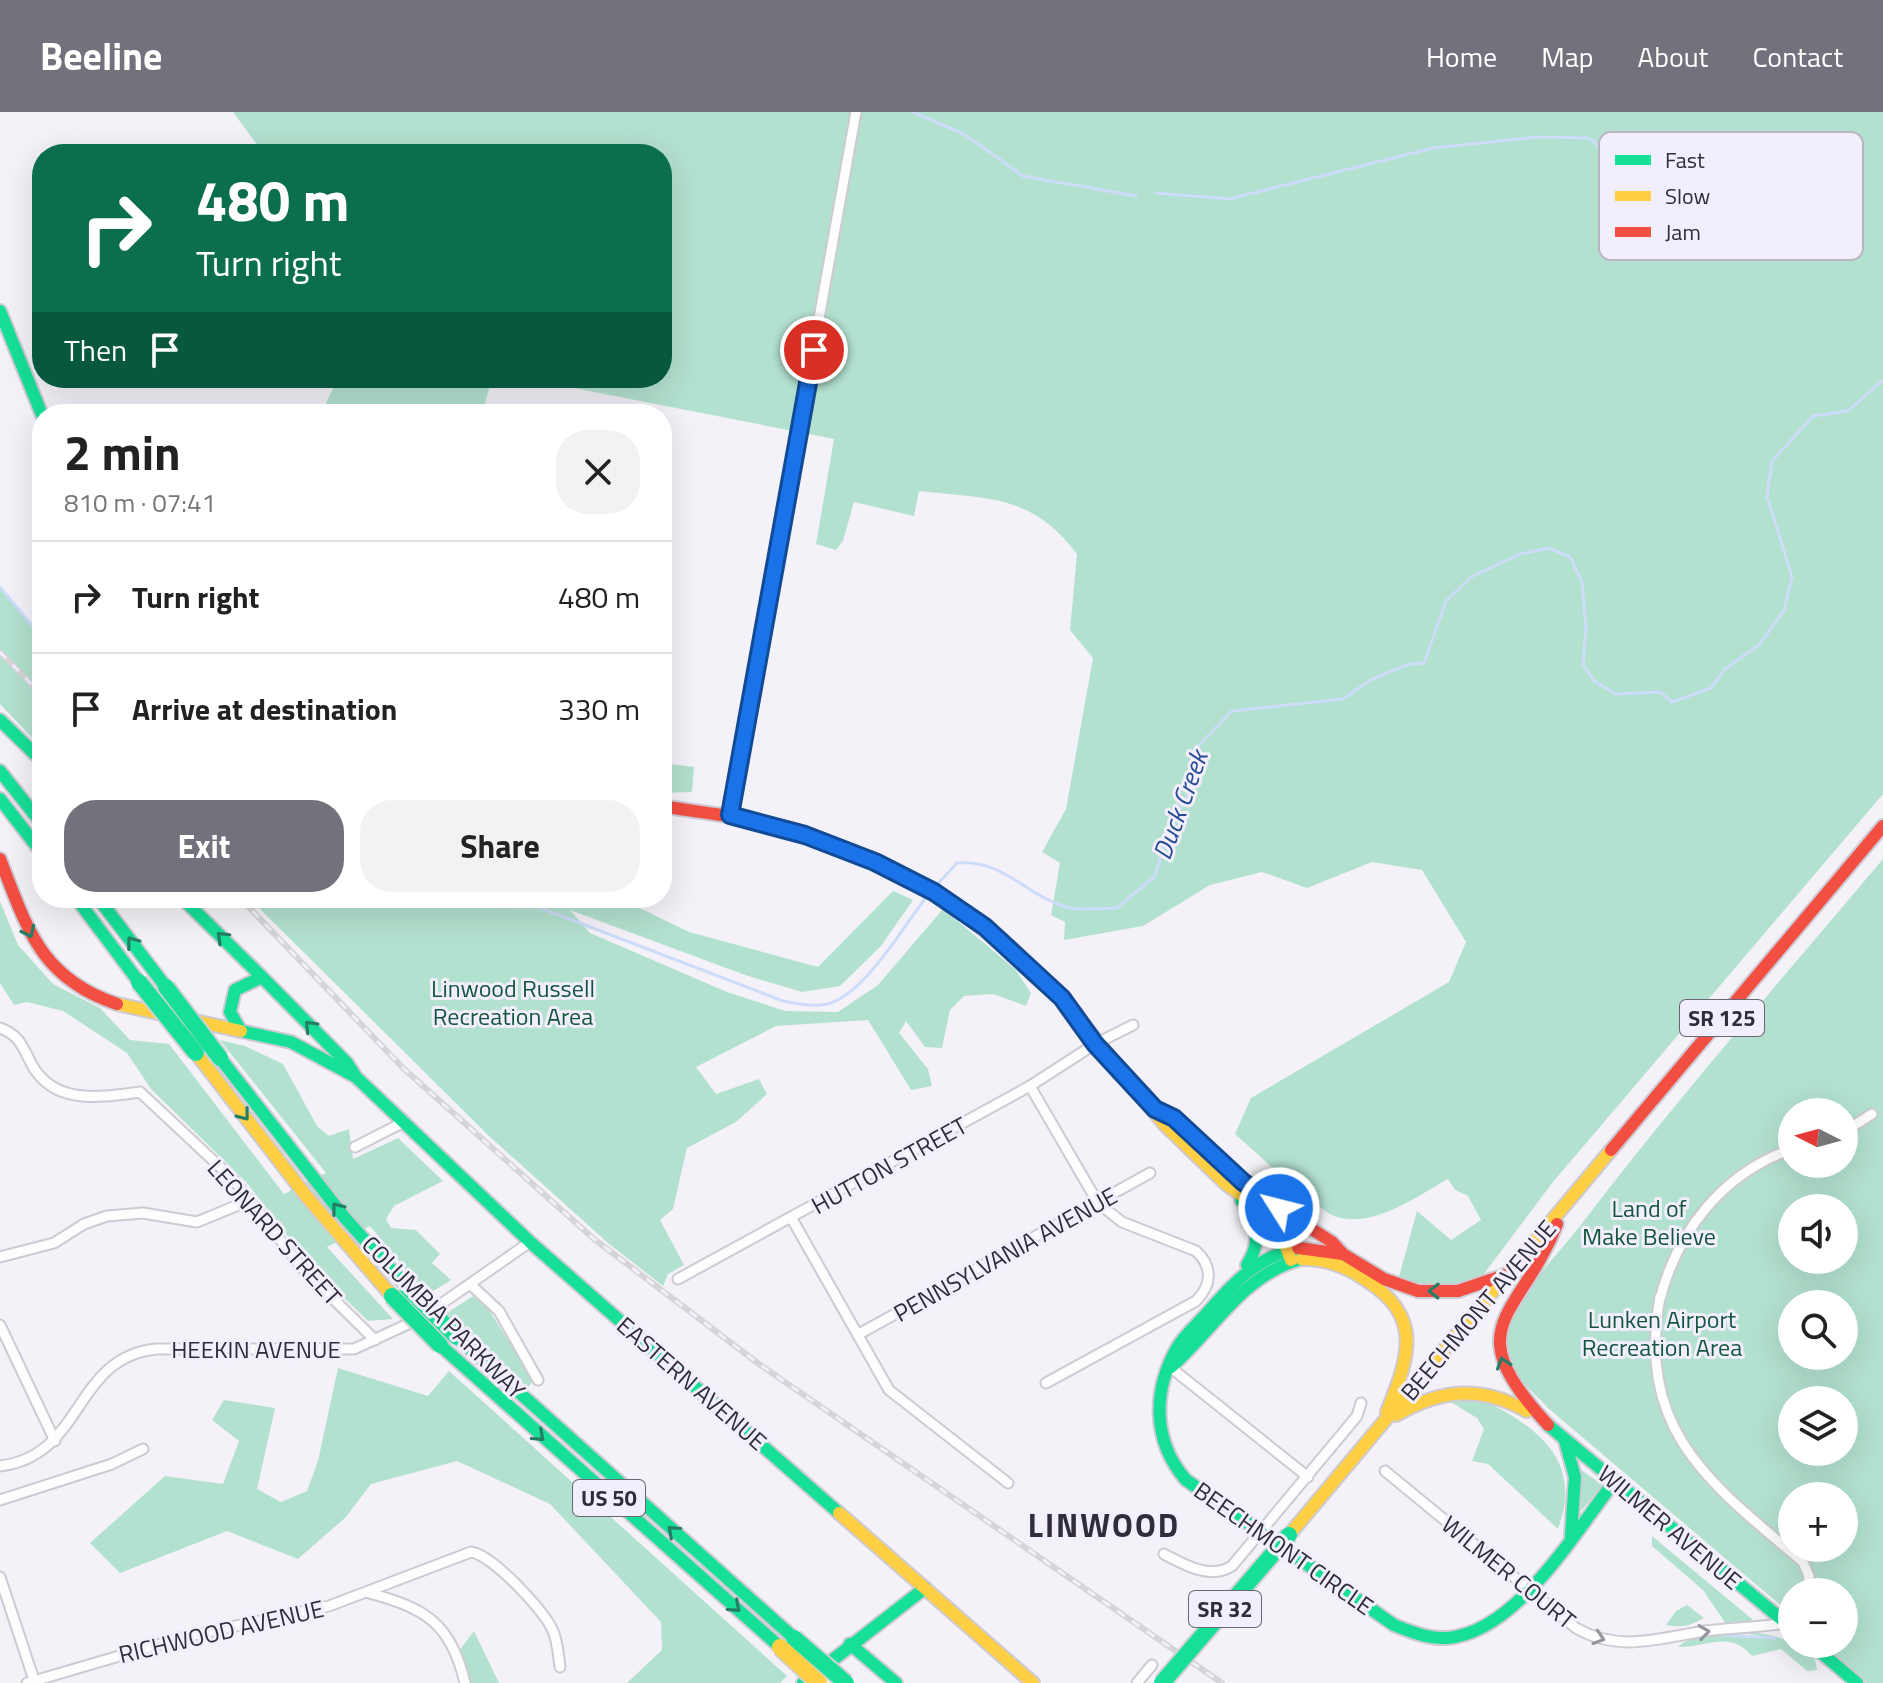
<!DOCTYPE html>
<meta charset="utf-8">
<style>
:root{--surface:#fff;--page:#f2f2f2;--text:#222;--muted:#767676;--line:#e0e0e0;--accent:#75717c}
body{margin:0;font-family:"Titillium Web",sans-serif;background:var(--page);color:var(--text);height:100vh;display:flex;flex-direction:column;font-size:30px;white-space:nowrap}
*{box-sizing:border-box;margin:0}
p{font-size:26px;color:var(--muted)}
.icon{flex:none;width:44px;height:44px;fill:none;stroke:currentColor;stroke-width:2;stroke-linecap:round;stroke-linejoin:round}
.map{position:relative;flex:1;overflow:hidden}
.drawer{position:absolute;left:32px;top:292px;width:640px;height:504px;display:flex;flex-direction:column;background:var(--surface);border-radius:32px;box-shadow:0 8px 32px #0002}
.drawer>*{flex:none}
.hud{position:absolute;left:32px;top:32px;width:640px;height:244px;border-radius:32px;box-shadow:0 8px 32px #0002;background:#0b6e4f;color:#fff;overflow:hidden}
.needle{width:52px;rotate:276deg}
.controls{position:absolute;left:1778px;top:986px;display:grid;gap:16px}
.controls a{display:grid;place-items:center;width:80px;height:80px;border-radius:50%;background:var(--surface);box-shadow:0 8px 32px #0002;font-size:40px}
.pin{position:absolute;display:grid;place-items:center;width:68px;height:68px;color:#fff;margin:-34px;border:4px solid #fff;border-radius:50%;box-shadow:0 2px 8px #0007}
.me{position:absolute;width:88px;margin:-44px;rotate:306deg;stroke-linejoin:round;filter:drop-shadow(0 0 6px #0008)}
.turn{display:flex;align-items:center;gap:28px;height:168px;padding:0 32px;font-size:36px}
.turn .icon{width:104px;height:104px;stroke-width:2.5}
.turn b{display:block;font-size:56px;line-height:68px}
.then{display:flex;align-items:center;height:76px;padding:0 32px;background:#0003;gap:16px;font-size:30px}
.round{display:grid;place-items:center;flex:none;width:84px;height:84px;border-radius:32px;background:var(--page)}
.summary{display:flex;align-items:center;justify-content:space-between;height:136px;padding:0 32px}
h1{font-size:48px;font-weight:700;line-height:60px}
.button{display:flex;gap:16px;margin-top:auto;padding:16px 32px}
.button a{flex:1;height:92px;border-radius:32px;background:var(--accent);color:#fff;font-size:32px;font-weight:700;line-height:92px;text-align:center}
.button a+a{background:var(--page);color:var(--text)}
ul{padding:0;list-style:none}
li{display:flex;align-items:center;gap:24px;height:112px;padding:0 32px;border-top:2px solid var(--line)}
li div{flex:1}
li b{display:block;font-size:30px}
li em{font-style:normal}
header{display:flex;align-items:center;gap:48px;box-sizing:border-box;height:112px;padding:0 40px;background:var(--accent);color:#fff}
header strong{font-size:38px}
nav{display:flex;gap:44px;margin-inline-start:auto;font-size:28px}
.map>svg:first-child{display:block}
.green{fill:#b3e1cf;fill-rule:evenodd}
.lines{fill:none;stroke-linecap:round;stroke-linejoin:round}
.stream{stroke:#cddcf9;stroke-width:3}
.street-casing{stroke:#cdcad3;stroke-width:13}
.fast-casing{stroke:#cdcad3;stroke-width:16}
.slow-casing{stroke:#cdcad3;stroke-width:16}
.jam-casing{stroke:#cdcad3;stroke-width:16}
.street{stroke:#fdfdfe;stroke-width:9}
.fast{stroke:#16e098;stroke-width:12}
.slow{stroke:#ffcf43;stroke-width:12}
.jam{stroke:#f24e42;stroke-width:12}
.rail-casing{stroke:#d5d4d6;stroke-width:6}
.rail{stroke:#f3eefc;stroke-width:3;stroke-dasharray:9;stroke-linecap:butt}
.fast-bridge-casing{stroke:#d2d0d5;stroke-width:20;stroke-linecap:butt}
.slow-bridge-casing{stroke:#d2d0d5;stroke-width:20;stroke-linecap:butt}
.fast-bridge{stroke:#16e098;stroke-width:16}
.slow-bridge{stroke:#ffcf43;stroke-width:16}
.oneway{stroke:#247d64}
.oneway2{stroke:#96949c}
.route-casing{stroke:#114b97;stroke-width:20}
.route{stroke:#1a73e8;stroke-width:14}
.labels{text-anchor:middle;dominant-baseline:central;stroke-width:6;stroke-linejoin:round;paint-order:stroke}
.shield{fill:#f3eefc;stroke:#6a6674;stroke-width:2}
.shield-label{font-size:22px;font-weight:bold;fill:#302c39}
.park-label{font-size:24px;fill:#13573f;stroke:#f3eefc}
.street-label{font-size:24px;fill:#302c39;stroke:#f3eefc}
.water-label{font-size:26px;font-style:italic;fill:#254b96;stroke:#f3eefc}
.district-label{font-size:32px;font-weight:bold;letter-spacing:2px;fill:#302c39;stroke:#f3eefc}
.key{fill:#f3eefc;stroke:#b8b4c2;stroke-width:2}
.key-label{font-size:22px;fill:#302c39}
</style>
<header>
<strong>Beeline</strong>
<nav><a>Home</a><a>Map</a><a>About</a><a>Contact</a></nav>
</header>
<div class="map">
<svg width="1883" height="1571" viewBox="0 0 1883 1571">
<rect width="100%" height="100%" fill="#f4f2f8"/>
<g class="green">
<path d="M233,0h1650v682l-330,388 -76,101 -80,1 20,-73 34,29 30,-20 -13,-24 -13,-6 -7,-11c-31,17 -76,51 -114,37 -15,-5 -82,-67 -99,-82l16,-36 198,-116 17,-40 -44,-72 -50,-8 -65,26 -45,-16 -52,13 -67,41 -79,14 1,-18 -14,-7 9,-52 -18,-11 24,-43 27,-151 -23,-28 7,-76c-45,-60 -89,-55 -158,-63l-5,25 -60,-14 -11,39 -7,9 -20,-6 18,-105 -311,-61h139v-224h-398z"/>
<polygon points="338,266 492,266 482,302 321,302"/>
<polygon points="0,475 42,526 42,636 0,592"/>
<polygon points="662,651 694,655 692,680 662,681"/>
<path d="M1883,747v824h-17l-43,-39h21v-52h-52v23l-244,-207c-18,-19 -47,-41 -41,-71 9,-42 47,-78 73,-111 96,-126 201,-246 303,-367zM1792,1000h52v52h-52zM1792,1096h52v52h-52zM1792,1192h52v52h-52zM1792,1288h52v52h-52zM1792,1384h52v52h-52z"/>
<polygon points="893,779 913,788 881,834 840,874 802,880 745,863 570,798 590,821 727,880 785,899 838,900 878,873 943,797 1015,857 1031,881 1026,894 993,882 964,884 950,898 942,936 925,935 906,909 899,921 928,957 932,974 911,978 868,908 776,914 696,955 716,982 759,967 767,982 736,1010 687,1036 673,1097 660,1108 684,1153 668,1162 663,1174 608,1131 489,1024 249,786 324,786 343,792 372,794 376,786 619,786 689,820 818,855"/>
<polygon points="0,789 18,833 53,872 100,896 130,928 169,932 284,1082 326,1061 220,928 245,934 283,952 317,1014 329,1024 349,1017 353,1047 398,1026 443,1069 394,1094 386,1107 391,1116 416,1118 440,1142 432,1151 451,1168 427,1183 370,1114 327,1135 393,1207 368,1209 310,1153 247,1071 151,977 127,941 63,899 27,890 14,893 0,871"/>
<polygon points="473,1184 489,1198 533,1268 528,1276 447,1201"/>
<polygon points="338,1256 428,1284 449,1259 787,1564 780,1571 627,1571 662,1538 661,1510 550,1392 457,1349 371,1372 346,1405 298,1447 227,1419 120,1461 90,1431 165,1364 223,1372 239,1329 212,1308 224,1288 275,1296 257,1377 281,1390 307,1379 318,1349"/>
<path d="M1483,1288c57,28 100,62 75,129l-70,-65 -16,-3 12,-32 -7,-11 -26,-16z"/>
<polygon points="1578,1356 1603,1373 1582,1398 1580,1397"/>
<polygon points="1652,1424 1752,1507 1751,1510 1726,1512 1703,1478 1652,1434"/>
<path d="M1687,1493l17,13c-15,8 -21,10 -38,7l10,-14z"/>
<polygon points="474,1519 499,1571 465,1571 456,1543"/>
<path d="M1744,1521c28,-2 50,9 71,26l2,11 -10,1 -26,-22 -29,7c-22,-27 -47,-8 -74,-9 23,-21 70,-12 99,-8z"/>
</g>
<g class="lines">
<g class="stream">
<polyline points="913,0 964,22 1023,64 1136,84"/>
<polyline points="1156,81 1229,87 1433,36 1538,25 1589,26 1654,80 1668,110"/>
<polyline points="0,475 42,526"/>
<path d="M933,777l24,-26c45,-4 66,29 103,42 17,7 39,3 57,3l38,-32 14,-49 20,-34 6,-44 37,-38 111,-12 29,-20 37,-15 15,-1 22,-62 25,-24 49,-23 29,-6 21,9 12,25 4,47 -3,35 11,17 22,13 44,-2 12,10 39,-14 13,-18 36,-26 24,-34 8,-33 -25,-81 5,-35 41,-45 35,-5 35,-31"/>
<path d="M348,786l86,8 104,1 245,94c15,3 29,6 44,3 37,-8 77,-79 101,-109"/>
<polyline points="1720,1523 1775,1526"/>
</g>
<defs>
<g id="street">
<polyline points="730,703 856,0"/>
<path d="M0,916c20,7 23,20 32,37 23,41 69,32 108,27l94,88 69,89 72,71"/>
<path d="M1030,974l68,117 24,19 74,29c17,16 16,34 0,50l-150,82"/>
<polyline points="1844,1020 1872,1002"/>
<polyline points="355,1035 402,1011"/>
<polyline points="792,1107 889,1278 1008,1371"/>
<polyline points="0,1145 54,1131 84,1112 107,1104 143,1101 197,1110 248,1089"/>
<polyline points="678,1167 1030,974 1095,932 1133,913"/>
<polyline points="471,1173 499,1199 538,1268"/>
<path d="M1660,1185c-24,135 51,187 143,265l6,14 -2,16"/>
<path d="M1660,1187c18,-69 63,-126 132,-150"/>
<polyline points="0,1213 55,1329"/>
<polyline points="859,1222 1150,1061"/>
<polyline points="1170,1255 1308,1365"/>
<path d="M0,1354c85,-10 72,-108 156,-117h198l67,-31 109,-76"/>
<path d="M1385,1359l191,157c43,25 84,10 129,3 27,-3 55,-4 82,-8l5,-7"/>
<polyline points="0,1388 112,1352 143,1337"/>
<path d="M1164,1442c21,11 46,26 68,12l125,-150 4,-13"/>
<polyline points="0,1465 35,1571"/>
<path d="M369,1481c56,15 82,30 96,90"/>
<path d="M27,1571l157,-46 145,-31 142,-54c20,2 73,58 81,77 6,12 6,25 8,38"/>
<polyline points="1137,1571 1152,1553"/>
</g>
<g id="fast">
<polyline points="0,199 42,303"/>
<polyline points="0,608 42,649"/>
<polyline points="0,659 42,712"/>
<polyline points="0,687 42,741"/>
<polyline points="76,786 139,870"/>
<polyline points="98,786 166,875"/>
<polyline points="182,786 262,865"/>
<polyline points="220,946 345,1106 407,1175"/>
<polyline points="356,965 291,930 241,919 230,900 235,878 262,865 347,951 356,965 530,1130 839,1401"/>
<path d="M1158,998l16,8 69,64 36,26 15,25 7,26c-59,16 -86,69 -130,108"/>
<path d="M1241,1088c17,22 21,41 6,65"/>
<path d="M1298,1136c-40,9 -63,33 -89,63 -10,12 -24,23 -32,37 -25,44 -24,94 9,132l208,145c17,7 35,14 53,13 69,-5 128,-106 167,-156"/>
<polyline points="457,1225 794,1526"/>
<polyline points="440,1233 780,1535"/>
<polyline points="1548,1313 1792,1516"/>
<polyline points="1565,1329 1575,1365 1571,1424"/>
<polyline points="850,1532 896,1571"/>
<polyline points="1811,1532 1857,1571"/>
<polyline points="803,1571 925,1476"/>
</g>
<g id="slow">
<polyline points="1030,857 1062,886 1164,1012 1225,1071 1276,1109 1291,1148"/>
<polyline points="117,892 241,919"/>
<polyline points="196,941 307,1085 392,1184"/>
<path d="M1301,1147c24,-1 46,8 65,21 58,37 43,77 21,132"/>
<path d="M1396,1303c45,-26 85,-30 131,-4"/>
<polyline points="839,1401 1033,1571"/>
<polyline points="1289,1423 1611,1038"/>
</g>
<g id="jam">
<path d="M662,694c34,6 69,9 103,17 101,24 190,76 265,146"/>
<path d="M0,747c27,69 40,119 117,145"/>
<polyline points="1611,1038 1883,714"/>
<polyline points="1285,1100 1332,1130 1343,1142"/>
<polyline points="1298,1136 1343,1142 1384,1167 1418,1179 1458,1179 1508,1162"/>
<path d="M1548,1313c-93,-101 -29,-105 9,-201"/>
</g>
</defs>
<use href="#street" class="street-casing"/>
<use href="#fast" class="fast-casing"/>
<use href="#slow" class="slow-casing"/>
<use href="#jam" class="jam-casing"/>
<use href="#street" class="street"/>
<use href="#fast" class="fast"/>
<use href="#slow" class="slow"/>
<use href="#jam" class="jam"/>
<defs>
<g id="rail">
<polyline points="0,540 42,583"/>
<polyline points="240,786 403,956 594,1127 759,1252 1222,1571"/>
</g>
</defs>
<use href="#rail" class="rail-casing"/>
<use href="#rail" class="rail"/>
<defs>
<g id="fast-bridge">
<polyline points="139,870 196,941"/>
<polyline points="166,875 220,946"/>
<polyline points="407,1175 457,1225"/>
<polyline points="392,1184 440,1233"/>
<polyline points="794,1526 846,1571"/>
<polyline points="1162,1571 1289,1423"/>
</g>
<polyline id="slow-bridge" points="780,1535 819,1571"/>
</defs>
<use href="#fast-bridge" class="fast-bridge-casing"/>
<use href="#slow-bridge" class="slow-bridge-casing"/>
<use href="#fast-bridge" class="fast-bridge"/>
<use href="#slow-bridge" class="slow-bridge"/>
</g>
<defs><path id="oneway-chevron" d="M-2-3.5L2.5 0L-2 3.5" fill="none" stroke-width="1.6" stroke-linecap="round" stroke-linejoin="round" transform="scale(2)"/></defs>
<g class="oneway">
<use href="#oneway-chevron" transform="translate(29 820) rotate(64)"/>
<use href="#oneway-chevron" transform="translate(222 825) rotate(-136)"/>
<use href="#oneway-chevron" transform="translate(132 830) rotate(-127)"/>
<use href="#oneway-chevron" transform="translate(310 914) rotate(-134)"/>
<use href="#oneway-chevron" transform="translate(244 1003) rotate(52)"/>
<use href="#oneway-chevron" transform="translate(337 1096) rotate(-128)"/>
<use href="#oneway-chevron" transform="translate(1434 1179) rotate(-179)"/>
<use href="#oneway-chevron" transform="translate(1503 1251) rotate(-108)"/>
<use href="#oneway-chevron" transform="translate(539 1324) rotate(42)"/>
<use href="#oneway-chevron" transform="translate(673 1419) rotate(-138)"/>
<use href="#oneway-chevron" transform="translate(735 1495) rotate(42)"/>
</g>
<g class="oneway2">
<use href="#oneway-chevron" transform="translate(1704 1520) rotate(-8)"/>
<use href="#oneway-chevron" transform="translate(1599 1526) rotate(18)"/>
</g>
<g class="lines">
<defs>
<polyline id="route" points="814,238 730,703 805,723 875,750 934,780 985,815 1062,886 1095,932 1155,997 1174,1006 1243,1070 1279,1096"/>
</defs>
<use href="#route" class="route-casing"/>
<use href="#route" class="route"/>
</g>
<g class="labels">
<g class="shield">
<rect x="1680" y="888" width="84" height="36" rx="6"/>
<rect x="573" y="1368" width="72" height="36" rx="6"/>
<rect x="1189" y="1479" width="72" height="36" rx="6"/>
</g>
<g class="shield-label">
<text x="1722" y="906">SR 125</text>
<text x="609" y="1386">US 50</text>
<text x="1225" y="1497">SR 32</text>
</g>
<g class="park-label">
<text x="513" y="876">Linwood Russell<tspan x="513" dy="28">Recreation Area</tspan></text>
<text x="1649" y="1096">Land of<tspan x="1649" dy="28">Make Believe</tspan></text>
<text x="1662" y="1207">Lunken Airport<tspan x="1662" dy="28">Recreation Area</tspan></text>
</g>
<g class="street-label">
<text transform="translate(889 1053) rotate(-29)">HUTTON STREET</text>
<text transform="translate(275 1120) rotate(48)">LEONARD STREET</text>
<text transform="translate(1005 1142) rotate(-29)">PENNSYLVANIA AVENUE</text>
<text transform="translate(1478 1198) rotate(-50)">BEECHMONT AVENUE</text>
<text transform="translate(444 1205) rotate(45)">COLUMBIA PARKWAY</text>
<text x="256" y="1237">HEEKIN AVENUE</text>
<text transform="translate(692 1271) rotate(41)">EASTERN AVENUE</text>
<text transform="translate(1670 1415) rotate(40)">WILMER AVENUE</text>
<text transform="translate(1284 1436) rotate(35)">BEECHMONT CIRCLE</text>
<text transform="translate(1509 1460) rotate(39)">WILMER COURT</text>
<text transform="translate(221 1519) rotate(-13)">RICHWOOD AVENUE</text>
</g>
<g class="water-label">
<text transform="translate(1180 693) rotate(-70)">Duck Creek</text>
</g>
<g class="district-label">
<text x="1104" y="1413">LINWOOD</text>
</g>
</g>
<rect x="1599" y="20" width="264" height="128" rx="12" class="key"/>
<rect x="1615" y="43" width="36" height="10" fill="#16e098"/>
<rect x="1615" y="79" width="36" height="10" fill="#ffcf43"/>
<rect x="1615" y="115" width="36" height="10" fill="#f24e42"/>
<g class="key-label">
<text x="1665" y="56">Fast</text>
<text x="1665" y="92">Slow</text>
<text x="1665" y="128">Jam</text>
</g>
</svg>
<div class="controls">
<a><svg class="needle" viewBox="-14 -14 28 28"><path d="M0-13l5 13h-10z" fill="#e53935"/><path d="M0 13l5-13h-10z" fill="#767676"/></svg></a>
<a><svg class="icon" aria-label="sound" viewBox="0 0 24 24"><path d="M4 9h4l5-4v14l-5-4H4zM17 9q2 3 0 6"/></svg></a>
<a><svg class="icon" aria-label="search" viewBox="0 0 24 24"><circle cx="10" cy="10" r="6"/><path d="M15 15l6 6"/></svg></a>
<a><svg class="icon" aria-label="layers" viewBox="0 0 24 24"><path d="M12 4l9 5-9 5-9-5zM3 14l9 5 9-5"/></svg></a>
<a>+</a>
<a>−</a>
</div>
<div class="pin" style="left:814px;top:238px;background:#d93025"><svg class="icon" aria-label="arrive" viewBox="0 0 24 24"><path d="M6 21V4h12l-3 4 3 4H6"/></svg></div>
<svg class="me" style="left:1279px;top:1096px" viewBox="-20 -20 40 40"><circle r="17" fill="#1a73e8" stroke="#fff" stroke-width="3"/><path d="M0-11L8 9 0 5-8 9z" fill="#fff"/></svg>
<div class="hud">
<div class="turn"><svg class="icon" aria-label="right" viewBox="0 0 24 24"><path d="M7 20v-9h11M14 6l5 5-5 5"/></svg><div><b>480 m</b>Turn right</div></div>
<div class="then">Then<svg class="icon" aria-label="arrive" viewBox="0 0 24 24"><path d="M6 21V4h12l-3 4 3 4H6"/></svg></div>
</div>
<section class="drawer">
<div class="summary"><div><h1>2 min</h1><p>810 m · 07:41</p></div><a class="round"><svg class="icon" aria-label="close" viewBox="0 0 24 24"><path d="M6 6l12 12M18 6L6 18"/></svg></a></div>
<ul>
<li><svg class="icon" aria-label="right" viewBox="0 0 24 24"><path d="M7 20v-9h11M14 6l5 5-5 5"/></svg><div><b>Turn right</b></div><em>480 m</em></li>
<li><svg class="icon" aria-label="arrive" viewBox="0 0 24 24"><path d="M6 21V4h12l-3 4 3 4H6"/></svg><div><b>Arrive at destination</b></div><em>330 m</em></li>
</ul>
<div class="button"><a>Exit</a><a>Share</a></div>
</section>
</div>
